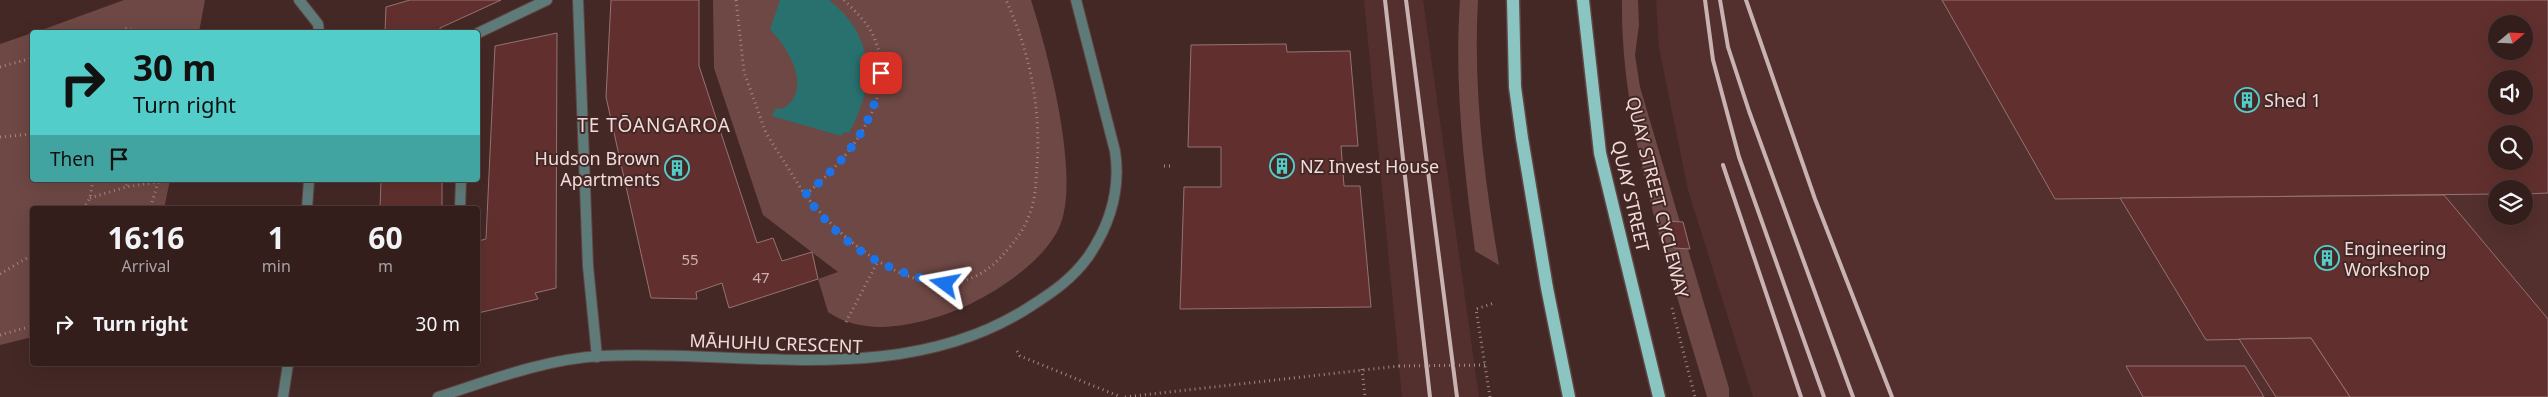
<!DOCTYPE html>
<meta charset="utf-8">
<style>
:root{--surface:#331e1c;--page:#3b2725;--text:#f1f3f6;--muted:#a9a2a3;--line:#4e3c3b}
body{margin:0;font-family:"Noto Sans",sans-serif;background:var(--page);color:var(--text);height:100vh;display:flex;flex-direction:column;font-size:19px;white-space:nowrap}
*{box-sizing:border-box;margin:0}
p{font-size:16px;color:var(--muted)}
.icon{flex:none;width:28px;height:28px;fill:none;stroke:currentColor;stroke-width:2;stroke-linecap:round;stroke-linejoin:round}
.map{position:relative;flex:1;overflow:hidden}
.drawer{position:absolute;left:30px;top:206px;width:450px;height:160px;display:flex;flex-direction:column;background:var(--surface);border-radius:5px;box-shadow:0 5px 20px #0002,0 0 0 1px var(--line)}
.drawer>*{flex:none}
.hud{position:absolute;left:30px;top:30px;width:450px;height:152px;border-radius:5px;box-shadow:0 5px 20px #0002,0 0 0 1px var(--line);background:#53cdc9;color:#111;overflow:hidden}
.needle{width:32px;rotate:71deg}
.tools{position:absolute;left:2488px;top:15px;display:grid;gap:10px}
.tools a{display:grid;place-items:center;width:45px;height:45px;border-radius:50%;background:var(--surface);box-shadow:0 5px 20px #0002,0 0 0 1px var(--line);font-size:25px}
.pin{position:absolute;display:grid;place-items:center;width:42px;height:42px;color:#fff;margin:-21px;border-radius:10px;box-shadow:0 2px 8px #0006}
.me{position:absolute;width:55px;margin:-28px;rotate:283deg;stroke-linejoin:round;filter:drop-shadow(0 0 4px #0008)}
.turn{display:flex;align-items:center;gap:18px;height:105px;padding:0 20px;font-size:22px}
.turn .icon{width:65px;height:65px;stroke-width:2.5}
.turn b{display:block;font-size:35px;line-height:42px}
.then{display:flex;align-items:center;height:48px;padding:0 20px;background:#0003;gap:10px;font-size:19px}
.eta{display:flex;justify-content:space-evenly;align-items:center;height:85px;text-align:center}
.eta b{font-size:30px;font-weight:700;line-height:35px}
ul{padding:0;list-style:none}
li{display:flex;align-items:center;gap:15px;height:65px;padding:0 20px}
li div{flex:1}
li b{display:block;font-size:19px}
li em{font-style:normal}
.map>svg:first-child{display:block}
.built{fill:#532f2d;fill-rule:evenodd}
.green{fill:#6e4845}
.water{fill:#28716f}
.building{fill:#61302e;stroke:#957371;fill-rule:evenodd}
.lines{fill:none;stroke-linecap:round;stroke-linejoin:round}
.street-casing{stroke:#604543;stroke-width:12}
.primary-casing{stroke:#604543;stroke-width:15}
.path{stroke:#a08887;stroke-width:3;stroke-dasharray:1 4;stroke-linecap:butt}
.street{stroke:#5f7b79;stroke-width:10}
.primary{stroke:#8ac5c2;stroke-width:12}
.rail{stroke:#c9b3b2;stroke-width:4}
.path-bridge{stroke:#a08887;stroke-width:3;stroke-dasharray:1 4;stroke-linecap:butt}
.route{stroke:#1a73e8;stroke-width:9;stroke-dasharray:0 16.2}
.labels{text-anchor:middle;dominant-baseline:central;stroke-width:4;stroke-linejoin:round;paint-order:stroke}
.number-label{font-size:15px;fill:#ccb1b0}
.poi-label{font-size:18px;fill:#f0dcdb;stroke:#442826;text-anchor:start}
.street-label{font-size:18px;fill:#f0dcdb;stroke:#442826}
.neighbourhood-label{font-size:19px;letter-spacing:1px;fill:#f0dcdb;stroke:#442826}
</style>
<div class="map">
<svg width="2548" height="397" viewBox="0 0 2548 397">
<rect width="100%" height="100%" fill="#442826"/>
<g class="built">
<polygon points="1364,0 1423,0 1479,397 1402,397"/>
<path d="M1656,0h892v397h-795l-65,-207 -29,-142zM2496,24h28v27h-28zM2496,79h28v27h-28zM2496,134h28v27h-28zM2496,189h28v27h-28z"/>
</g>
<g class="green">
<polygon points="124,0 205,0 199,32 36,32"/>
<path d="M713,0h318c17,53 47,167 31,220 -13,43 -83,85 -125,97 -35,11 -77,17 -109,-5l-10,-33 20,-7 -75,-57 -49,-147z"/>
<path d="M1460,0h18c-5,90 6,177 21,265l-24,-14c-11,-83 -21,-167 -15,-251z"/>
<path d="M1622,0h16l1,25 -4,30 5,32 89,301v9h-22c-36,-125 -87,-266 -85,-397z"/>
<polygon points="32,33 32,180 170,180 164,209 32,209 32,337 0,345 0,44"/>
</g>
<path class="water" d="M780,0h49c46,36 47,85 20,133l-5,-1 -3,4 -69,-20 4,-8 6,1c32,-17 7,-62 -12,-79z"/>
<g class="building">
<polygon points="410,0 501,0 440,28 440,32 385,32 386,7"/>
<polygon points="611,0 699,0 699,66 757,243 773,238 782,261 812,252 818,279 729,308 722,283 696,292 697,299 651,298 606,97"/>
<path d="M1942,0h606v193l-24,1v-5h-28v5l-441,5zM2496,24h28v27h-28zM2496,79h28v27h-28zM2496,134h28v27h-28z"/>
<polygon points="557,33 556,288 535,293 538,299 478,313 478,241 486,239 495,46"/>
<polygon points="1286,44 1287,52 1350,51 1358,146 1341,146 1344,186 1360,186 1371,307 1180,309 1184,187 1221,187 1221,147 1188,147 1191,45"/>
<polygon points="381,180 442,180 442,209 380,209"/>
<polygon points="2444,195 2548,319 2548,397 2350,397 2311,338 2206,340 2120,198"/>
<polygon points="1667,221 1683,222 1690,249 1674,248"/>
<polygon points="2311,338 2350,397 2276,397 2239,339"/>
<polygon points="2126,366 2245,366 2264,397 2143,397"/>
</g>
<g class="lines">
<defs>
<g id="street">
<polyline points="299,0 318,24 319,32"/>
<polyline points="578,0 588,266 597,357"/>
<polyline points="478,33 547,0"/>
<polyline points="307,209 309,180"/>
<polyline points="460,209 461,180"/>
<polyline points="283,397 288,364"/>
<path d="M438,397c53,-17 107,-38 163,-41 142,-7 302,34 430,-50 22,-14 41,-27 57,-49 22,-32 33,-67 27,-106l-39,-151"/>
</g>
<g id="primary">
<polyline points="1513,0 1515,87 1522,138 1547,288 1569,397"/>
<polyline points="1583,0 1600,153 1659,397"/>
</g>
</defs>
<use href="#street" class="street-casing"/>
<use href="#primary" class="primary-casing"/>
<g class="path">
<polyline points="736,0 744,72 766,133 805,195"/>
<path d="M844,0c11,11 22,21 29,35 28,61 -24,124 -68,160 42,52 134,129 196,62 12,-13 25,-29 30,-47 5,-15 5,-30 6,-45 4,-58 -7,-112 -31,-165"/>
<polyline points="116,32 126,29 145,32"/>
<polyline points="0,67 32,58"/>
<polyline points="0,137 32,134"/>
<polyline points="1164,166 1170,166"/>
<polyline points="129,180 126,187 158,182 150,209"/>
<polyline points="158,182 167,180"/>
<polyline points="90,198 126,187"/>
<polyline points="83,209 90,198 93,180"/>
<polyline points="0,274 32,255"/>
<polyline points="1672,308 1695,397"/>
<polyline points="846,322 878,261"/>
<polyline points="0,335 32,326"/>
<polyline points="1017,351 1020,356 1121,397"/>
<polyline points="1362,369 1365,397"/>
<polyline points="1125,397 1399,366"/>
<polyline points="1490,397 1476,309 1494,303"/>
</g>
<use href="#street" class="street"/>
<use href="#primary" class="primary"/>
<g class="rail">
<polyline points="1385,0 1430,397"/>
<polyline points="1406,0 1457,397"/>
<polyline points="1705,0 1713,60 1739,157 1824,397"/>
<polyline points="1720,0 1728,47 1749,111 1853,397"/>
<polyline points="1746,0 1815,199 1892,397"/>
<polyline points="1723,165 1801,397"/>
</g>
<polyline class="path-bridge" points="1399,366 1485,365"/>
</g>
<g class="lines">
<path class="route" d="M881,73c-6,53 -37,89 -76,122 40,53 75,75 140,89"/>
</g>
<defs>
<symbol id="building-ring" viewBox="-11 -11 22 22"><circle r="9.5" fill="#442826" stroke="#53cdc9" stroke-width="1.5"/><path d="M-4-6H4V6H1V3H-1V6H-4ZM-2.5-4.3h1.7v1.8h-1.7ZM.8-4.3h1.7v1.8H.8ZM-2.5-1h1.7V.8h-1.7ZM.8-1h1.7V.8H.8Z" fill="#53cdc9"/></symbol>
</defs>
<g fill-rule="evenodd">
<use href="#building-ring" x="2233" y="86" width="28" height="28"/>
<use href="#building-ring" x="1268" y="152" width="28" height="28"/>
<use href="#building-ring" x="663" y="154" width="28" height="28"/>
<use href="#building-ring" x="2313" y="244" width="28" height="28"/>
</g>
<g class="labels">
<g class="number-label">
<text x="690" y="259">55</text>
<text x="761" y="277">47</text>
</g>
<g class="poi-label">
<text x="2264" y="100">Shed 1</text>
<text x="660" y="158" text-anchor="end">Hudson Brown<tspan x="660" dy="21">Apartments</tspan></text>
<text x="1300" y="166">NZ Invest House</text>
<text x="2344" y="248">Engineering<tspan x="2344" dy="21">Workshop</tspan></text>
</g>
<g class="street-label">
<text transform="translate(1631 196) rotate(77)">QUAY STREET</text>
<text transform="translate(1658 197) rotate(76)">QUAY STREET CYCLEWAY</text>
<text transform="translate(776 343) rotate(2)">MĀHUHU CRESCENT</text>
</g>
<g class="neighbourhood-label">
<text x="654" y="125">TE TŌANGAROA</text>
</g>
</g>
</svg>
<div class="tools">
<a><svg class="needle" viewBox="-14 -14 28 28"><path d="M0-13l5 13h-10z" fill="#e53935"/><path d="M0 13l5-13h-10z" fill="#a9a2a3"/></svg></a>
<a><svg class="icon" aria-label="sound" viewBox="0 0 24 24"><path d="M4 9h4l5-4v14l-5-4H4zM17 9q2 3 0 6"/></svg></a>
<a><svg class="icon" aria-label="search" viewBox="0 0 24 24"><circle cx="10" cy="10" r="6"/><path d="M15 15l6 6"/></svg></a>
<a><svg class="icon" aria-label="layers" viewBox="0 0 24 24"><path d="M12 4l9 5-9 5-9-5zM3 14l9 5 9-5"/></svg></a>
</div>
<div class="pin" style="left:881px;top:73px;background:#d93025"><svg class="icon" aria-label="arrive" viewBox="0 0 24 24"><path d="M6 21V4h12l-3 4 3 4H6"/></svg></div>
<svg class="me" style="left:945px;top:284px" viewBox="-20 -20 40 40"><path d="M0-17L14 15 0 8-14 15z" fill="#1a73e8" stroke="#fff" stroke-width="4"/></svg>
<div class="hud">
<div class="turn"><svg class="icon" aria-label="right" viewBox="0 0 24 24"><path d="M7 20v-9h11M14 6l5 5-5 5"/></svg><div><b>30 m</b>Turn right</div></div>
<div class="then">Then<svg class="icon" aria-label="arrive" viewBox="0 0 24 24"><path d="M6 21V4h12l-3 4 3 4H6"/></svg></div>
</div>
<section class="drawer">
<div class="eta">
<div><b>16:16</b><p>Arrival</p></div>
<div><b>1</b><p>min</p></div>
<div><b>60</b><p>m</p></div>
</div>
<ul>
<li><svg class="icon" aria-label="right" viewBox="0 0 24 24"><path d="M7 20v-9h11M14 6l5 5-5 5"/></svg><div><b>Turn right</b></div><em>30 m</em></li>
</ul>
</section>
</div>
